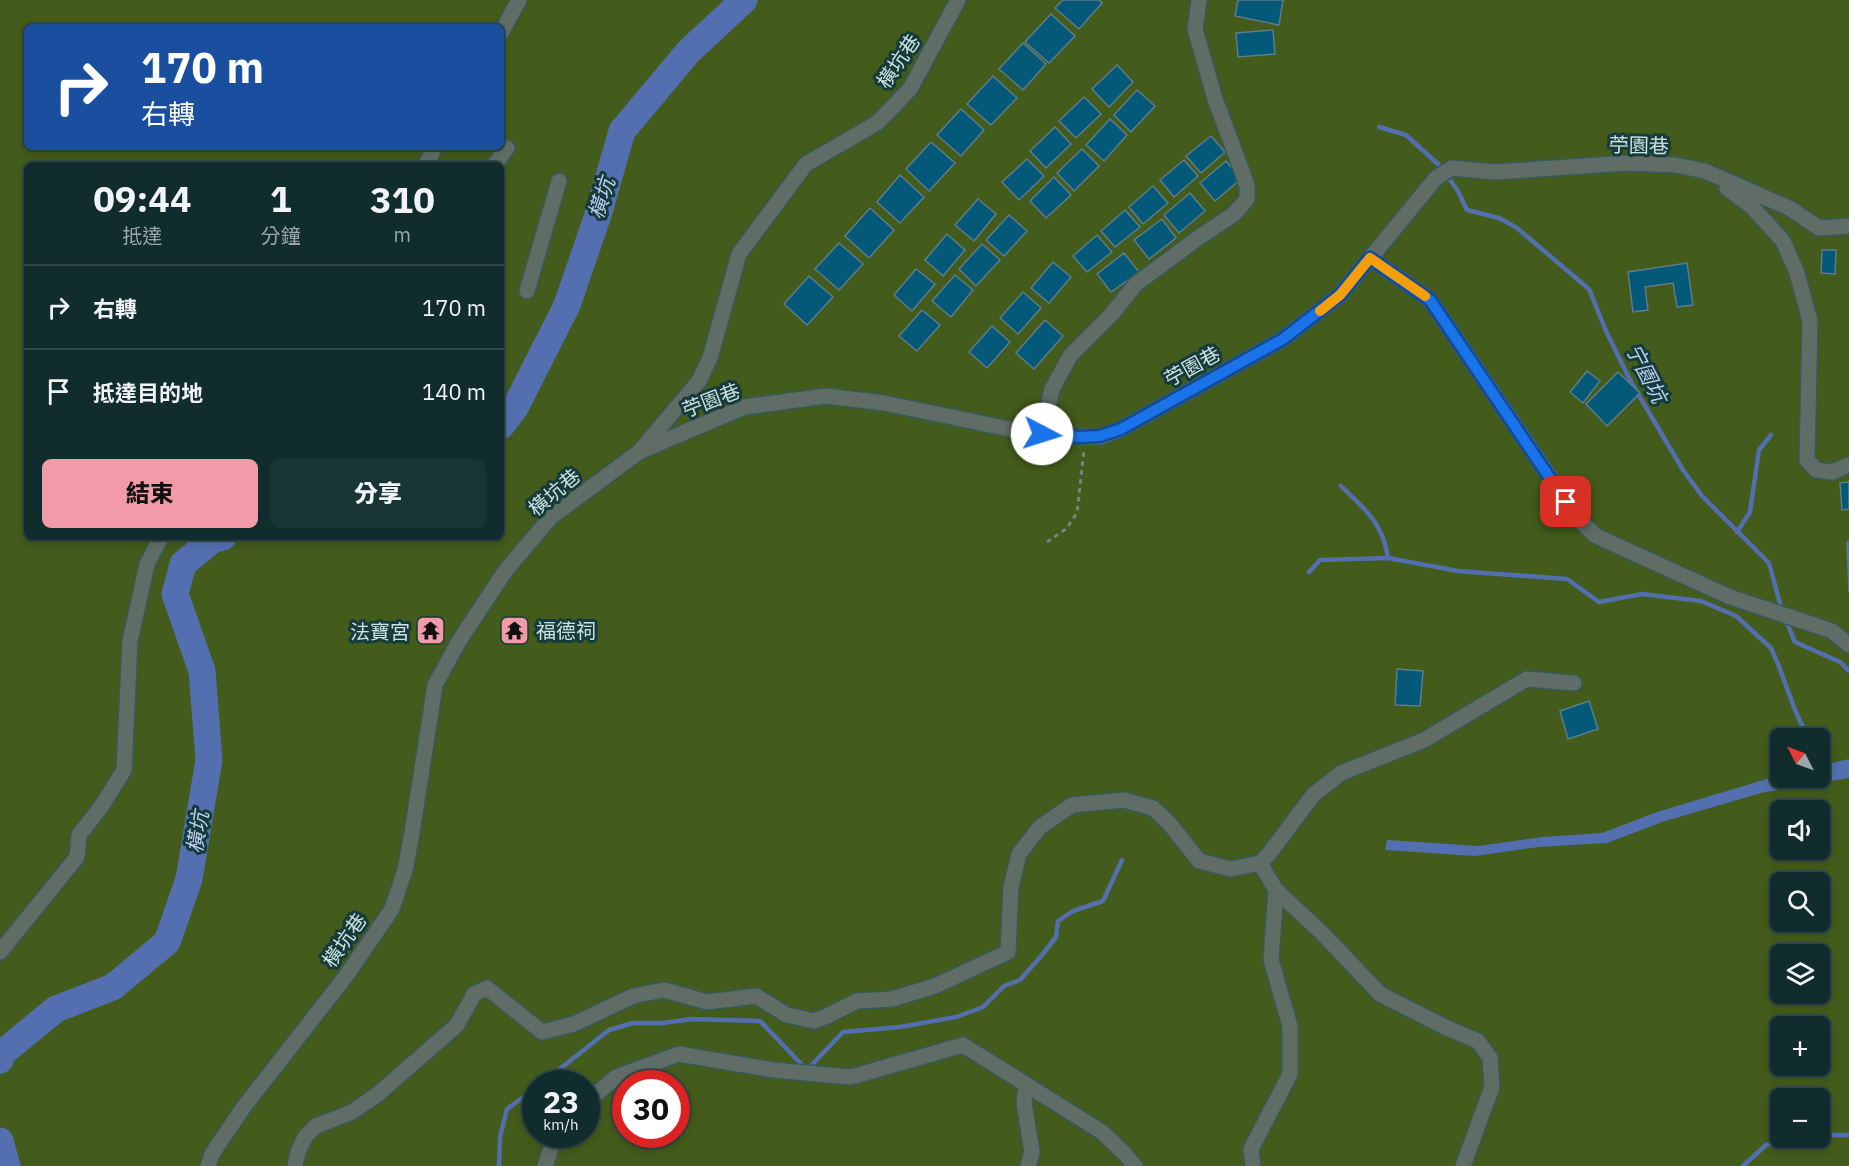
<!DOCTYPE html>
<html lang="zh-TW">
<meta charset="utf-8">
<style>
:root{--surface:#102c2c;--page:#193434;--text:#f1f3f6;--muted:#9ca7a9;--line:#304848;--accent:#f39aa8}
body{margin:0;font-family:"IBM Plex Sans","Noto Sans TC",sans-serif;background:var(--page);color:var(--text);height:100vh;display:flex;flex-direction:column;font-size:22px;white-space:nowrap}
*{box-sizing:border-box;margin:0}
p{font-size:20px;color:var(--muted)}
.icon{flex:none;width:33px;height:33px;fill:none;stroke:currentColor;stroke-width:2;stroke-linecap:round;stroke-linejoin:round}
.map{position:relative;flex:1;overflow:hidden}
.side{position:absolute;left:24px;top:162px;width:480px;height:378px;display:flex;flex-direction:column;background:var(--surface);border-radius:9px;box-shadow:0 3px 9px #0003,0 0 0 2px var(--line)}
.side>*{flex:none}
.top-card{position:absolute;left:24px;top:24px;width:480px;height:126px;border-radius:9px;box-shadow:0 3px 9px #0003,0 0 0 2px var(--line);background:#1a4fa0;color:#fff;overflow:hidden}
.needle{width:39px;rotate:312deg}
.controls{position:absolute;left:1770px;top:728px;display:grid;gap:12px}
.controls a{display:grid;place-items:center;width:60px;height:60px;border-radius:9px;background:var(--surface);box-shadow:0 3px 9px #0003,0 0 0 2px var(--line);font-size:30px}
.speed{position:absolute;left:522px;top:1070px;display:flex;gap:12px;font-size:30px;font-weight:700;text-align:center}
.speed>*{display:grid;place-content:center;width:78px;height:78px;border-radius:50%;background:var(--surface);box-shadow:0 3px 9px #0003,0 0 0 2px var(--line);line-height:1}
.speed small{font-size:15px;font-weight:400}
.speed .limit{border:9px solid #d22;background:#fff;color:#111}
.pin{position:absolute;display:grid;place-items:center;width:51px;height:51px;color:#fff;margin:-26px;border-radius:12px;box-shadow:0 3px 9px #0006}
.me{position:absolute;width:66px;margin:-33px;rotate:95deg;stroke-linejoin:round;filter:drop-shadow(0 0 4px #0008)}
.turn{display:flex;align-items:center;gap:21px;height:126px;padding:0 18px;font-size:27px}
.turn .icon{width:78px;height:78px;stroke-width:2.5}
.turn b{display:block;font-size:42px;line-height:51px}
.eta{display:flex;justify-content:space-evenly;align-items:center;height:102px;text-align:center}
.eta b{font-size:36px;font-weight:800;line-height:42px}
.action{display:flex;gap:12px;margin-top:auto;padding:12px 18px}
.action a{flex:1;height:69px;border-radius:9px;background:var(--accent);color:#111;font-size:24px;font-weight:800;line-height:69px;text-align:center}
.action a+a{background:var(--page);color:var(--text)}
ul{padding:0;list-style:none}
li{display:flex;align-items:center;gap:18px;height:84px;padding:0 18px;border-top:2px solid var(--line)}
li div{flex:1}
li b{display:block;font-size:22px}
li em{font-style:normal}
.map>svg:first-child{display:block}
.green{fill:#435b1b;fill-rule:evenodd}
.water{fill:#536fb0}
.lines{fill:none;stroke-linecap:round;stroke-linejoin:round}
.stream{stroke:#536fb0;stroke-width:4.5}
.river{stroke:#536fb0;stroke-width:27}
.building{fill:#055978;stroke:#5e7c8c;stroke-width:1.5}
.minor-casing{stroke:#365959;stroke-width:18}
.path{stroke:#6c8a8a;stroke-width:3;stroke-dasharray:4.5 4.5;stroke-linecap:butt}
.minor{stroke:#606d66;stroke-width:15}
.route-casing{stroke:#114b97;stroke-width:15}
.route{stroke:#1a73e8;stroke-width:10}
.slow{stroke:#f59e0b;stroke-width:10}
.labels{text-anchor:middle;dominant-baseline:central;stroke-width:6;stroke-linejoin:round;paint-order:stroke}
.street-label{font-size:20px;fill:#cde1e1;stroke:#153b3b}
.poi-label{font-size:20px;fill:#cde1e1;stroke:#153b3b;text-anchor:start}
.water-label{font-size:21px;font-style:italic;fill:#bdcdf2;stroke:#153b3b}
</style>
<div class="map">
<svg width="1849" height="1166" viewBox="0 0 1849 1166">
<rect width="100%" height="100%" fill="#153b3b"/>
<path class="green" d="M0,0h1849v1166h-1849zM27,27h474v120h-474zM27,165h474v372h-474zM1780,738h40v39h-40zM1780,810h40v39h-40zM1780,882h40v39h-40zM1780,954h40v39h-40zM1780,1026h40v39h-40zM536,1083h50v51h-50zM626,1083h50v51h-50zM1780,1098h40v39h-40z"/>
<polygon class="water" points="1849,759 1849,778 1761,793 1662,822 1607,843 1539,847 1475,856 1385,850 1387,840 1478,846 1542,837 1602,833 1657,812 1780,775 1780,777 1820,777 1820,766"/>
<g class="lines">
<g class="stream">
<polyline points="1379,127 1406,135 1439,165 1458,191 1467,210 1499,218 1517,228 1589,289 1606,331 1631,382 1683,470 1702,496 1769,563 1782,611"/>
<path d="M1341,486c24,23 42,37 47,72"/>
<polyline points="1737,532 1750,512 1759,450 1771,435"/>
<polyline points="1309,572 1320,560 1388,558 1458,571 1567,579 1599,602 1642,594 1701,601 1736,616 1771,648 1778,664 1795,710 1808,738"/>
<polyline points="1785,618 1795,642 1840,662 1849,671"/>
<polyline points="542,1083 609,1030 633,1023 663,1023 692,1019 760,1021 807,1070 843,1032 900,1027 956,1017 983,1007 1004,986 1020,980 1042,955 1056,937 1058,921 1073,911 1103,901 1122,860"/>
<polyline points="1820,1135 1849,1135"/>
<polyline points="499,1166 500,1137 507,1109 536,1088"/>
<polyline points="1743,1166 1766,1145 1806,1137"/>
</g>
<g class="river">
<polyline points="501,426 515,408 567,305 598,215 622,131 689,51 744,0"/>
<polyline points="0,1060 1,1054 56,1009 113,987 167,942 189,879 209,760 202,671 175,594 183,564 212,540 223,537"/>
<polyline points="0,1141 7,1166"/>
</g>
</g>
<g class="building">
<polygon points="1063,0 1099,0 1102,3 1079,29 1055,8"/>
<polygon points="1238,0 1283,0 1279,25 1235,16"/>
<polygon points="1051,14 1075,36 1049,63 1025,42"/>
<polygon points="1273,30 1275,54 1238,57 1236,33"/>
<polygon points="1023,43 1046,64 1023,90 999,69"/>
<polygon points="1117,65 1133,82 1109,107 1092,89"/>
<polygon points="993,76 1017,98 991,125 967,104"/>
<polygon points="1137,90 1155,106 1131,132 1114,115"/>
<polygon points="1084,97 1101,114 1076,138 1059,121"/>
<polygon points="961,109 984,130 961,156 937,135"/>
<polygon points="1110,119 1127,135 1104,161 1086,145"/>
<polygon points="1055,127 1071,144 1046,168 1030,151"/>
<polygon points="1211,136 1225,152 1201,173 1186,156"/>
<polygon points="931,142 955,163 929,191 906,169"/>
<polygon points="1082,149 1099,166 1074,191 1057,173"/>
<polygon points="1027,159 1044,176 1019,200 1002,182"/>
<polygon points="1184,160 1198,176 1174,197 1160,180"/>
<polygon points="1226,161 1241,179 1215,201 1200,183"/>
<polygon points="900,175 924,197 900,223 877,202"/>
<polygon points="1054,177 1071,195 1046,218 1030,201"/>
<polygon points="1153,186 1168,203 1143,224 1129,207"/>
<polygon points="1190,193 1205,211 1179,233 1164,215"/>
<polygon points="978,199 996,214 974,241 955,225"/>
<polygon points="870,208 894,230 869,258 845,236"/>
<polygon points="1125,210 1140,227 1115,247 1101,231"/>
<polygon points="1009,215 1027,231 1004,256 986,240"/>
<polygon points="1162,219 1176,238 1149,259 1134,240"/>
<polygon points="947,234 965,250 943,276 925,260"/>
<polygon points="1097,235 1112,252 1087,272 1073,256"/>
<polygon points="839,243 863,264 839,290 815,269"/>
<polygon points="982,244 1000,260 976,286 959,269"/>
<polygon points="1822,250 1836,250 1835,274 1821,273"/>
<polygon points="1124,253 1139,272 1111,292 1097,274"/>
<polygon points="1053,262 1071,277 1049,303 1031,288"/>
<polygon points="1687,263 1693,305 1677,307 1673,283 1645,287 1648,310 1633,312 1628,272"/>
<polygon points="916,269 935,284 912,311 894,295"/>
<polygon points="955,275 973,290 951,317 932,301"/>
<polygon points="809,276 833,297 807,325 784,304"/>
<polygon points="1023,292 1041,308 1018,334 1000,318"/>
<polygon points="922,310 940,325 917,351 899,336"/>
<polygon points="1045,320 1063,336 1034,369 1016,353"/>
<polygon points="992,326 1010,342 987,368 969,352"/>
<polygon points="1587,371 1600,381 1583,403 1570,392"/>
<polygon points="1618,372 1640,393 1607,426 1586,404"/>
<polygon points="1849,482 1849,509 1842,510 1840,483"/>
<polygon points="1849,541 1849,592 1847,542"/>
<polygon points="522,618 525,637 509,639 505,622"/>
<polygon points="1397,669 1423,671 1420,706 1395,705"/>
<polygon points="1589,701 1598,729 1568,739 1560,711"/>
</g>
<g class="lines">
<defs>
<g id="minor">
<polyline points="501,33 519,0"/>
<polyline points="426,165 435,147"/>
<polyline points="494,165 507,148"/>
<polyline points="1727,188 1752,207 1783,241 1797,273 1810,321 1807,460 1816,470 1832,472 1849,465"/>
<polyline points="1370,258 1430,300 1579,520 1596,536 1730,597 1832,631 1849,645"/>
<polyline points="527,291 559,181"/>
<polyline points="1042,434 1052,389 1070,356 1111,315 1136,284 1198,238 1234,214 1247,199 1247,186 1242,171 1215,99 1195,29 1199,0"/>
<polyline points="643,450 744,407 826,396 884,403 1019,431 1042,434 1080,437 1100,437 1121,429 1283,339 1340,295 1436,178 1452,168 1496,172 1628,163 1675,165 1705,171 1791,209 1819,228 1849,226"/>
<polyline points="1260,863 1276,890 1323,934 1380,994 1447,1028 1478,1041 1490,1058 1492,1087 1463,1166"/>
<polyline points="0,952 77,857 79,835 101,807 124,770 130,641 147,564 161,537"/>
<polyline points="1026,1084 1024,1103 1032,1152 1028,1166"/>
<polyline points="586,1103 616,1077 679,1054 773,1070 851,1077 963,1045 1102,1132 1124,1153 1135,1166"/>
<polyline points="208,1166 212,1154 243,1108 346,976 392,909 405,870 412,833 435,685 459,641 506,570 551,517 639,452 699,381 710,358 739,254 806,164 877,123 910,89 958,0"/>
<polyline points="295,1166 298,1152 305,1137 316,1126 352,1112 378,1094 457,1025 474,994 487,988 542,1032 574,1024 633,996 664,990 707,1002 756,996 787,1015 814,1021 827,1016 857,1001 892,999 935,986 1008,952 1011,887 1019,854 1040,827 1072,805 1124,800 1153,808 1169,823 1199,861 1231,869 1260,863 1269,854 1313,795 1341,773 1424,740 1527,679 1574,683"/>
<polyline points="545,1166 556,1134"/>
<polyline points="1253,1166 1251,1149 1290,1074 1290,1026 1271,960 1276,890"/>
</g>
</defs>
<use href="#minor" class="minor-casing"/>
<polyline class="path" points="1047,542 1066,529 1077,513 1084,450"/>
<use href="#minor" class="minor"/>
</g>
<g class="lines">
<defs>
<polyline id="route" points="1042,434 1080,437 1100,436 1121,429 1283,339 1340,295 1370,258 1430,300 1566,502"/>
</defs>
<use href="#route" class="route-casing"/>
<use href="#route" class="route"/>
<polyline class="slow" points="1320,311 1340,295 1370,258 1425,296"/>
</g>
<defs>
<symbol id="temple-square" viewBox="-11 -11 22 22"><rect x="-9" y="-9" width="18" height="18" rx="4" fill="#f39aa8" stroke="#153b3b"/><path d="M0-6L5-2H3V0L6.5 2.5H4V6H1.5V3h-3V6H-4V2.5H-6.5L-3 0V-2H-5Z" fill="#111"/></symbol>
</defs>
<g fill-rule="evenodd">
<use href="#temple-square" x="498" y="614" width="33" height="33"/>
<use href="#temple-square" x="414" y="614" width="33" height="33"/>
</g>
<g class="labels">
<g class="street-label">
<text transform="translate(898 61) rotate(-56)">橫坑巷</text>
<text transform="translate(1639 145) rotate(1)">苧園巷</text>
<text transform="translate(1192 366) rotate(-29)">苧園巷</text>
<text transform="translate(711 400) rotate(-21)">苧園巷</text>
<text transform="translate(554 492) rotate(-40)">橫坑巷</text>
<text transform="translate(344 940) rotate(-55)">橫坑巷</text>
</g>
<g class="poi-label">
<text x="536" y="630">福德祠</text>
<text x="410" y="631" text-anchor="end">法寶宮</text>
</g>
<g class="water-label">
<text transform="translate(601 198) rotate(-72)">橫坑</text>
<text transform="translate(1647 373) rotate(63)">宁園坑</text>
<text transform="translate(197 832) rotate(-81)">橫坑</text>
</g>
</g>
</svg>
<div class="controls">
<a><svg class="needle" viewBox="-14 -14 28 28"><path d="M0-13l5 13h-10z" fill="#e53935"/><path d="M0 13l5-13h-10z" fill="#9ca7a9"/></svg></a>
<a><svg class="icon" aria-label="sound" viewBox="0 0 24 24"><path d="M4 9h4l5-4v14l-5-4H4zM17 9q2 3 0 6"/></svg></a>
<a><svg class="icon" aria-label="search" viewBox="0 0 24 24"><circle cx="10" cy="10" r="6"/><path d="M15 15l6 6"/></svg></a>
<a><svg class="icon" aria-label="layers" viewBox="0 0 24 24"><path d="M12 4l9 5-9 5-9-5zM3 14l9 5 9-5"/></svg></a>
<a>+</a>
<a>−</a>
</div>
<div class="speed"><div>23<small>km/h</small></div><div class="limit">30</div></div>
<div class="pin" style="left:1566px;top:502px;background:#d93025"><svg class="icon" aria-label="arrive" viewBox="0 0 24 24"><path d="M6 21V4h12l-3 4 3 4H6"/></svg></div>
<svg class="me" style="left:1042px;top:434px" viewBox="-20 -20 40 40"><circle r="19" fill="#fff"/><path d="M0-13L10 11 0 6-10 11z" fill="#1a73e8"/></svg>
<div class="top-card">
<div class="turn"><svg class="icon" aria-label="right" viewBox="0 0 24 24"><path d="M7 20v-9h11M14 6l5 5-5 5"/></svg><div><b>170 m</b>右轉</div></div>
</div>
<section class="side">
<div class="eta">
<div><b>09:44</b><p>抵達</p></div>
<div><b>1</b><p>分鐘</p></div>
<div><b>310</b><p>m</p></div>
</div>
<ul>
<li><svg class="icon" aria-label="right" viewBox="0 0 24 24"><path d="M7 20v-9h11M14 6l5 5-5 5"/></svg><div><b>右轉</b></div><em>170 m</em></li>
<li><svg class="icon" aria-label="arrive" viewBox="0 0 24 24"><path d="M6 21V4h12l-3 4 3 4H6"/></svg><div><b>抵達目的地</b></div><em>140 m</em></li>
</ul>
<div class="action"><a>結束</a><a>分享</a></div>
</section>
</div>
